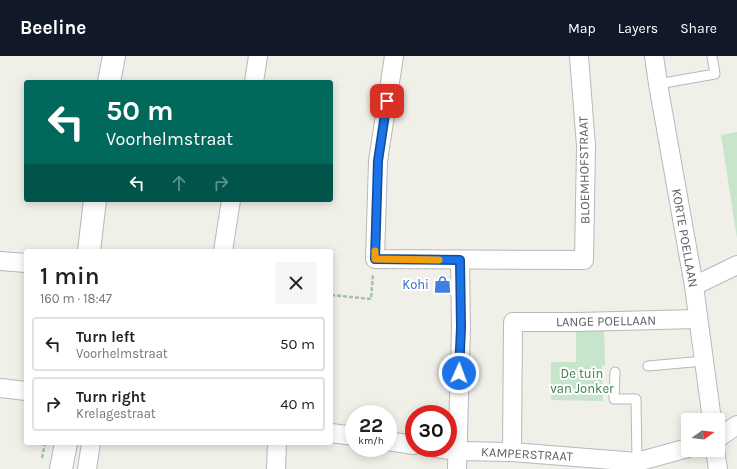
<!DOCTYPE html>
<meta charset="utf-8">
<style>
:root{--surface:#fff;--page:#f6f6f6;--text:#222;--muted:#767676;--line:#e0e0e0;--accent:#111827}
body{margin:0;font-family:Karla,sans-serif;background:var(--page);color:var(--text);height:100vh;display:flex;flex-direction:column;font-size:15px;white-space:nowrap}
*{box-sizing:border-box;margin:0}
p{font-size:13px;color:var(--muted)}
.icon{flex:none;width:22px;height:22px;fill:none;stroke:currentColor;stroke-width:2;stroke-linecap:round;stroke-linejoin:round}
.map{position:relative;flex:1;overflow:hidden}
.details{position:absolute;left:24px;top:193px;width:309px;height:196px;display:flex;flex-direction:column;background:var(--surface);border-radius:4px;box-shadow:0 2px 10px #0003}
.details>*{flex:none}
.guide{position:absolute;left:24px;top:24px;width:309px;height:122px;border-radius:4px;box-shadow:0 2px 10px #0003;background:#00695c;color:#fff;overflow:hidden}
.needle{width:26px;rotate:75deg}
.controls{position:absolute;left:681px;top:357px;display:grid;gap:8px}
.controls a{display:grid;place-items:center;width:44px;height:44px;border-radius:4px;background:var(--surface);box-shadow:0 2px 10px #0003;font-size:20px}
.speed{position:absolute;left:345px;top:349px;display:flex;gap:8px;font-size:20px;font-weight:700;text-align:center}
.speed>*{display:grid;place-content:center;width:52px;height:52px;border-radius:50%;background:var(--surface);box-shadow:0 2px 10px #0003;line-height:1}
.speed small{font-size:10px;font-weight:400}
.speed .limit{border:6px solid #d22;background:#fff;color:#111}
.pin{position:absolute;display:grid;place-items:center;width:34px;height:34px;color:#fff;margin:-17px;border-radius:8px;box-shadow:0 2px 6px #0006}
.me{position:absolute;width:44px;margin:-22px;rotate:2deg;stroke-linejoin:round;filter:drop-shadow(0 0 3px #0008)}
.turn{display:flex;align-items:center;gap:14px;height:84px;padding:0 16px;font-size:18px}
.turn .icon{width:52px;height:52px;stroke-width:2.5}
.turn b{display:block;font-size:28px;line-height:34px}
.lanes{display:flex;align-items:center;height:38px;padding:0 16px;background:#0003;justify-content:center;gap:20px;direction:ltr}
.lanes .off{opacity:.35}
.round{display:grid;place-items:center;flex:none;width:42px;height:42px;border-radius:4px;background:var(--page)}
.headline{display:flex;align-items:center;justify-content:space-between;height:68px;padding:0 16px}
h1{font-size:24px;font-weight:600;line-height:30px}
ul{padding:0;list-style:none}
li{display:flex;align-items:center;gap:12px;height:54px;margin:0 8px 6px;padding:0 8px;border:2px solid var(--line);border-radius:4px}
li div{flex:1}
li b{display:block;font-size:15px}
li em{font-style:normal}
header{display:flex;align-items:center;gap:24px;box-sizing:border-box;height:56px;padding:0 20px;background:var(--accent);color:#fff}
header strong{font-size:19px}
nav{display:flex;gap:22px;margin-inline-start:auto;font-size:14px}
.map>svg:first-child{display:block}
.green{fill:#c6e5cb}
.lines{fill:none;stroke-linecap:round;stroke-linejoin:round}
.lane-casing{stroke:#b8b8bd;stroke-width:11}
.street-casing{stroke:#b8b8bd;stroke-width:20}
.secondary-casing{stroke:#b6b8be;stroke-width:24}
.path{stroke:#9ec3af;stroke-width:2.5;stroke-dasharray:4 2;stroke-linecap:butt}
.lane{stroke:#fff;stroke-width:9}
.street{stroke:#fff;stroke-width:18}
.secondary{stroke:#fff;stroke-width:22}
.route-casing{stroke:#114b97;stroke-width:10}
.route{stroke:#1a73e8;stroke-width:7}
.slow{stroke:#f59e0b;stroke-width:7}
.labels{text-anchor:middle;dominant-baseline:central;stroke-width:4;stroke-linejoin:round;paint-order:stroke}
.street-label{font-size:13px;fill:#5f6167;stroke:#fff}
.shop-label{font-size:13px;fill:#366cbe;stroke:#fff;text-anchor:end}
.park-label{font-size:13px;fill:#3b814a;stroke:#fff}
</style>
<header>
<strong>Beeline</strong>
<nav><a>Map</a><a>Layers</a><a>Share</a></nav>
</header>
<div class="map">
<svg width="737" height="413" viewBox="0 0 737 413">
<rect width="100%" height="100%" fill="#f0efe8"/>
<g class="green">
<polygon points="737,76 737,182 721,79"/>
<polygon points="604,270 605,309 602,310 603,345 551,344 551,306 576,306 576,271"/>
</g>
<g class="lines">
<defs>
<g id="lane">
<polyline points="658,28 715,18 712,0"/>
<polyline points="648,310 704,305"/>
<polyline points="615,316 614,343 636,343 637,406"/>
</g>
<g id="street">
<polyline points="394,0 378,105 375,203 584,204 586,90 579,0"/>
<polyline points="654,0 658,28 694,230 712,364"/>
<polyline points="254,26 258,0"/>
<polyline points="223,195 231,144"/>
<polyline points="0,205 26,207"/>
<polyline points="694,230 737,209"/>
<polyline points="0,332 26,335"/>
<polyline points="331,377 354,380"/>
<polyline points="718,382 737,369"/>
<polyline points="388,385 414,389"/>
<polyline points="436,392 457,395 512,396 637,406 688,392"/>
<polyline points="715,394 718,413"/>
<polyline points="512,396 513,266 577,266 698,263"/>
<polyline points="87,413 91,387"/>
<polyline points="276,413 277,387"/>
<polyline points="457,413 461,271 460,204"/>
</g>
<g id="secondary">
<polyline points="109,26 114,0"/>
<polyline points="89,195 95,144"/>
<polyline points="61,413 66,387"/>
</g>
</defs>
<use href="#lane" class="lane-casing"/>
<use href="#street" class="street-casing"/>
<use href="#secondary" class="secondary-casing"/>
<g class="path">
<polyline points="331,239 371,243 373,218"/>
<polyline points="42,402 45,387"/>
</g>
<use href="#lane" class="lane"/>
<use href="#street" class="street"/>
<use href="#secondary" class="secondary"/>
</g>
<g class="lines">
<defs>
<polyline id="route" points="387,45 378,105 375,203 460,204 461,271 459,317"/>
</defs>
<use href="#route" class="route-casing"/>
<use href="#route" class="route"/>
<polyline class="slow" points="375,195 375,203 439,204"/>
</g>
<defs>
<symbol id="shop-bare" viewBox="-9 -9 18 18"><path d="M-5-2.5h2.3a2.7 3.5 0 0 1 5.4 0H5L5.5 6h-11ZM-1.5-2.5h3a1.5 2.3 0 0 0-3 0Z" fill="#3f7fe0" stroke="#fff" stroke-width="2.5" paint-order="stroke"/></symbol>
</defs>
<g fill-rule="evenodd">
<use href="#shop-bare" x="430" y="216" width="25" height="25"/>
</g>
<g class="labels">
<g class="street-label">
<text transform="translate(584 114) rotate(-91)">BLOEMHOFSTRAAT</text>
<text transform="translate(685 182) rotate(80)">KORTE POELLAAN</text>
<text transform="translate(606 265) rotate(-1)">LANGE POELLAAN</text>
<text transform="translate(527 398) rotate(3)">KAMPERSTRAAT</text>
</g>
<g class="shop-label">
<text x="429" y="228">Kohi</text>
</g>
<g class="park-label">
<text x="582" y="317">De tuin<tspan x="582" dy="15">van Jonker</tspan></text>
</g>
</g>
</svg>
<div class="controls">
<a><svg class="needle" viewBox="-14 -14 28 28"><path d="M0-13l5 13h-10z" fill="#e53935"/><path d="M0 13l5-13h-10z" fill="#767676"/></svg></a>
</div>
<div class="speed"><div>22<small>km/h</small></div><div class="limit">30</div></div>
<div class="pin" style="left:387px;top:45px;background:#d93025"><svg class="icon" aria-label="arrive" viewBox="0 0 24 24"><path d="M6 21V4h12l-3 4 3 4H6"/></svg></div>
<svg class="me" style="left:459px;top:317px" viewBox="-20 -20 40 40"><circle r="17" fill="#1a73e8" stroke="#fff" stroke-width="3"/><path d="M0-11L8 9 0 5-8 9z" fill="#fff"/></svg>
<div class="guide">
<div class="turn"><svg class="icon" aria-label="left" viewBox="0 0 24 24"><path d="M17 20v-9H6M10 6l-5 5 5 5"/></svg><div><b>50 m</b>Voorhelmstraat</div></div>
<div class="lanes"><svg class="icon" aria-label="left" viewBox="0 0 24 24"><path d="M17 20v-9H6M10 6l-5 5 5 5"/></svg><svg class="icon off" aria-label="ahead" viewBox="0 0 24 24"><path d="M12 20V5M6 11l6-6 6 6"/></svg><svg class="icon off" aria-label="right" viewBox="0 0 24 24"><path d="M7 20v-9h11M14 6l5 5-5 5"/></svg></div>
</div>
<section class="details">
<div class="headline"><div><h1>1 min</h1><p>160 m · 18:47</p></div><a class="round"><svg class="icon" aria-label="close" viewBox="0 0 24 24"><path d="M6 6l12 12M18 6L6 18"/></svg></a></div>
<ul>
<li><svg class="icon" aria-label="left" viewBox="0 0 24 24"><path d="M17 20v-9H6M10 6l-5 5 5 5"/></svg><div><b>Turn left</b><p>Voorhelmstraat</p></div><em>50 m</em></li>
<li><svg class="icon" aria-label="right" viewBox="0 0 24 24"><path d="M7 20v-9h11M14 6l5 5-5 5"/></svg><div><b>Turn right</b><p>Krelagestraat</p></div><em>40 m</em></li>
</ul>
</section>
</div>
